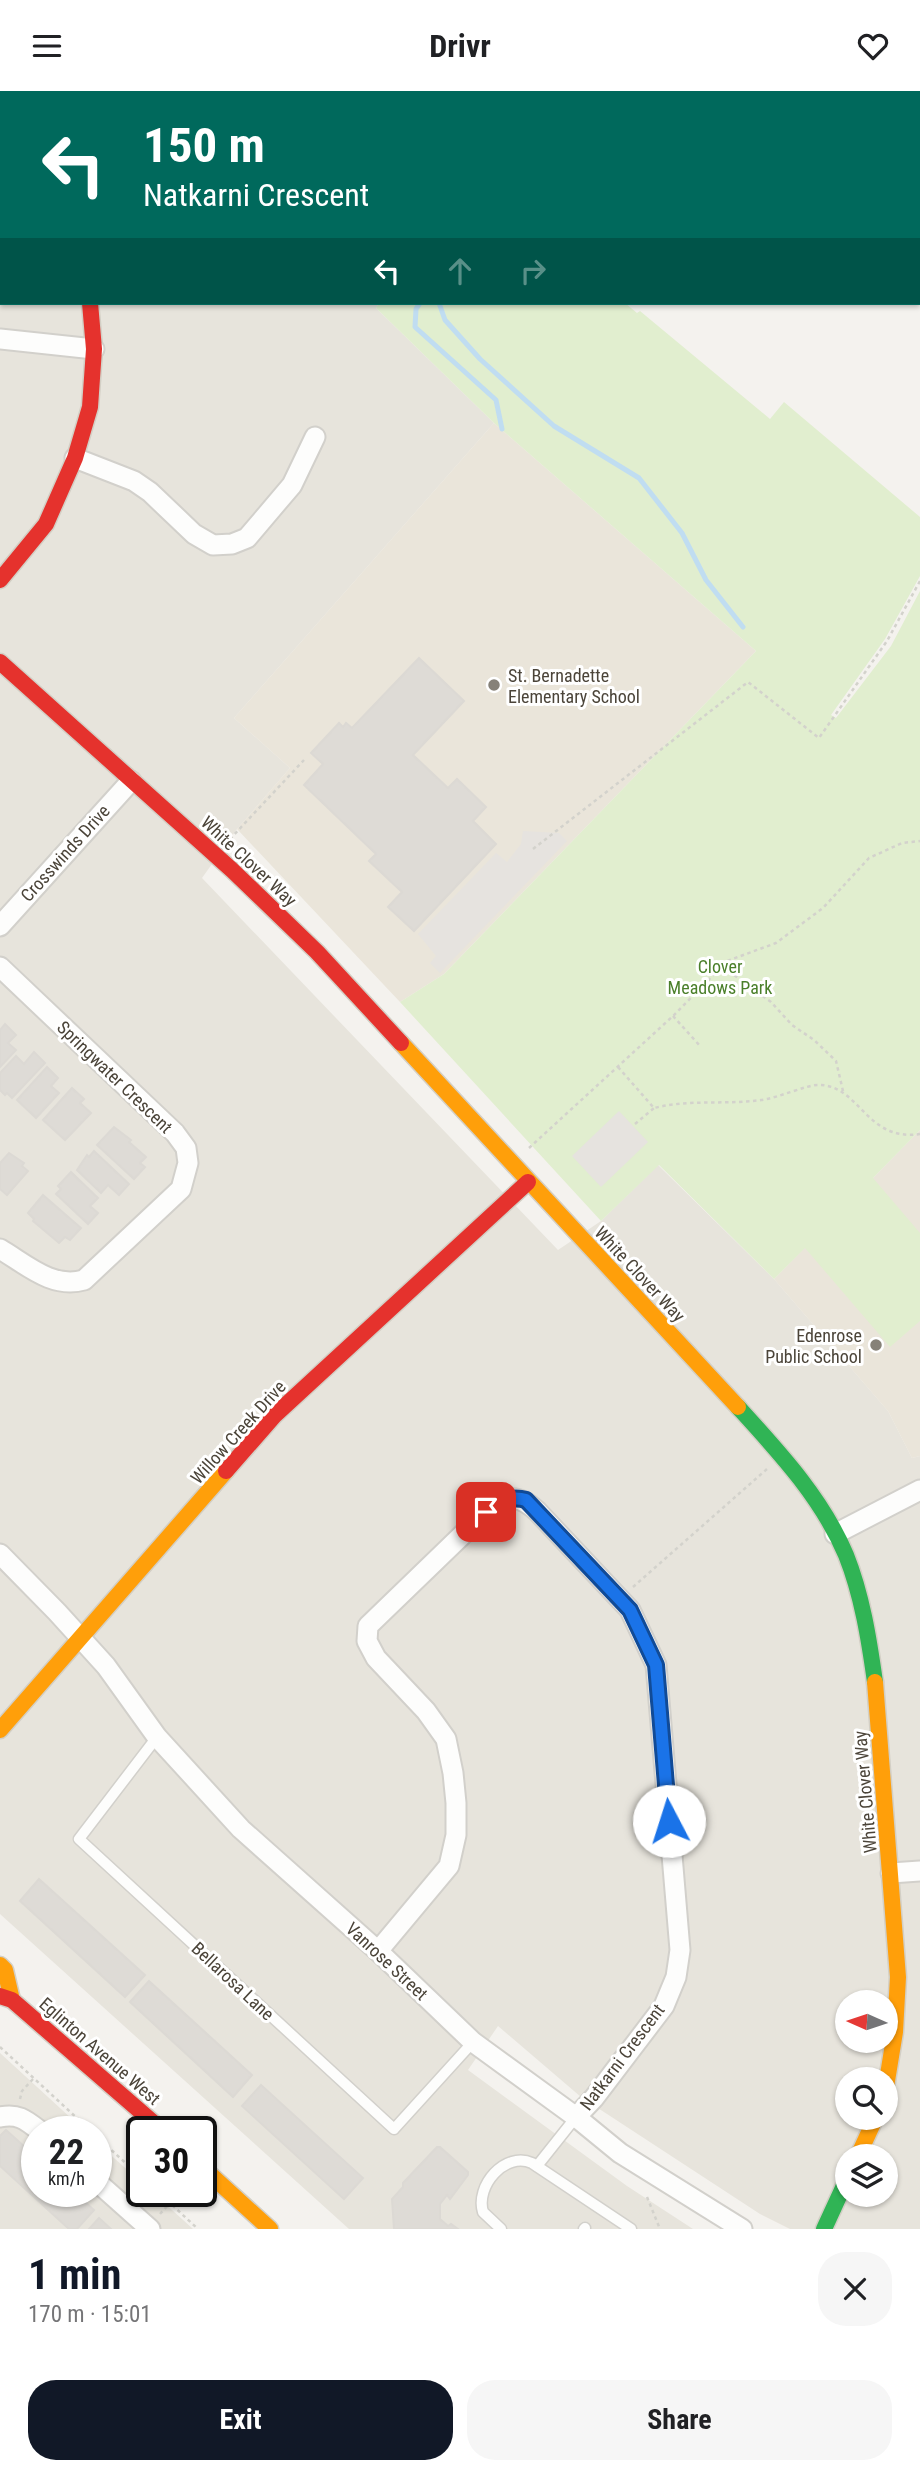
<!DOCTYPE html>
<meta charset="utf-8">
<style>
:root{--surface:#fff;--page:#f6f6f6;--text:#202124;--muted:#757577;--accent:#111827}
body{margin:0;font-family:"Roboto Condensed",sans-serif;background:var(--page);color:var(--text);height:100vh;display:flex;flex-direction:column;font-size:26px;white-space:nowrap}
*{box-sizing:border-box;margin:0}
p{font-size:23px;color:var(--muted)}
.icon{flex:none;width:38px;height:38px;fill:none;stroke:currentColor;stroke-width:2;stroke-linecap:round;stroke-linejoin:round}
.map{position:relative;height:2138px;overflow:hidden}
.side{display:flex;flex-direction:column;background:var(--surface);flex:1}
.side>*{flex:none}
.hud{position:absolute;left:0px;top:0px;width:920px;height:214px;box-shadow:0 2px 5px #0004;background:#00695c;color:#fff;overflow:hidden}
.needle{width:46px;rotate:273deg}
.controls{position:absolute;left:835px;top:1899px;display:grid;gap:14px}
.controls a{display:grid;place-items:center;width:63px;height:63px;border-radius:50%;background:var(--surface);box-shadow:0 2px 5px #0004;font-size:35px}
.speed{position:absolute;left:21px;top:2025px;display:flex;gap:14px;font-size:35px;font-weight:700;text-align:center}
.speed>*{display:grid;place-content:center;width:91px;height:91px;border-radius:50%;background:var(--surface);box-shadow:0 2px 5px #0004;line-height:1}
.speed small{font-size:18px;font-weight:400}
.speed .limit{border:4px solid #111;border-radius:10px;background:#fff;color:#111}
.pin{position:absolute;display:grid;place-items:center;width:60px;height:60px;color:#fff;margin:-30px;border-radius:14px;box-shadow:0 4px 10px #0006}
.me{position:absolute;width:77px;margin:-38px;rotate:355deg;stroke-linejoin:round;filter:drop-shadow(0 0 5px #0008)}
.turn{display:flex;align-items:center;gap:24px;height:147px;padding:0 28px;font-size:32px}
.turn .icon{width:91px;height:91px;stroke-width:2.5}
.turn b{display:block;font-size:49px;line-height:60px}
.lanes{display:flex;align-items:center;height:66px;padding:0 28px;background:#0003;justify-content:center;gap:35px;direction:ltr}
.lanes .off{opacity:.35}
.round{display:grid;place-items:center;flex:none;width:74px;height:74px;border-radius:28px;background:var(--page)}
.head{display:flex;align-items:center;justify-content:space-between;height:119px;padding:0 28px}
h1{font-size:42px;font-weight:700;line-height:52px;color:var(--accent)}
.primary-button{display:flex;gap:14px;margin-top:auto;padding:14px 28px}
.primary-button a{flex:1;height:80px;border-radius:28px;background:var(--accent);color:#fff;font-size:28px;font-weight:700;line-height:80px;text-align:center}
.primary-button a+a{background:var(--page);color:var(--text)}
header{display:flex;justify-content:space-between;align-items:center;height:91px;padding:0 28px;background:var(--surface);font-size:32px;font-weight:700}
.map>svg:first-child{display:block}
.residential{fill:#e7e4dc;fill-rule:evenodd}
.education{fill:#eae5da}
.green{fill:#e1eecf}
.parking{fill:#e6e3df}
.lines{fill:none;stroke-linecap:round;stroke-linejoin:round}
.stream{stroke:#c0ddf1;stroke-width:5}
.building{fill:#dedbd6;stroke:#dcd9d4;stroke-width:2}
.lane-casing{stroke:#d2d0cb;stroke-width:13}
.street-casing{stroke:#d2d0cb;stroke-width:23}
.fast-casing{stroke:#d3cfc5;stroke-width:19}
.slow-casing{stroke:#d3cfc5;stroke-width:19}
.jam-casing{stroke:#d3cfc5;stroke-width:19}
.path{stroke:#d3d2cc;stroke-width:2.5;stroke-dasharray:3.5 3.5;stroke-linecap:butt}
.lane{stroke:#fdfdfc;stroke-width:10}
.street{stroke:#fdfdfc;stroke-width:19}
.fast{stroke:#30b455;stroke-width:16}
.slow{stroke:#ff9f0a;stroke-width:16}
.jam{stroke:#e5322d;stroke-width:16}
.route-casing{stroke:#114b97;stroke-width:18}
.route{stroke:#1a73e8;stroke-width:12}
.poi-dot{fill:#868178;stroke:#fff;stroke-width:2.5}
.labels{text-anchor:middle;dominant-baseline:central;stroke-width:6;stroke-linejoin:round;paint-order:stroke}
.poi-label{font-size:18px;fill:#4b4439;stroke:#fff;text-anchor:start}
.street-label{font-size:18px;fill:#4b4439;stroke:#fff}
.park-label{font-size:18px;fill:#4a7f2a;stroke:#fff}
</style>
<header><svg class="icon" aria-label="menu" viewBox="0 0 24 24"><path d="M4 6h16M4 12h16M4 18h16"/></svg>Drivr<svg class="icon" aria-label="heart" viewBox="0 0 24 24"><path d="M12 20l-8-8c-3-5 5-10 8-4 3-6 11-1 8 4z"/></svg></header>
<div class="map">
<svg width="920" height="2138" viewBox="0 0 920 2138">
<rect width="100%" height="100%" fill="#f4f2ee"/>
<g class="residential">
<path d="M0,0h405v2h-403v210h377l-3,5 118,115 -260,295 56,50 -53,61 -35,49 356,372 43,-29 57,-56 116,114 114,132 24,47 8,-2v773h-130l-30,-15 -179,-117 -83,-71 -30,44 159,116 66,43h-344l-349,-315zM847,1911h39v39h-39zM847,1988h39v38h-39zM847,2065h39v39h-39z"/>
<polygon points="0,1962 85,2040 37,2040 37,2100 96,2100 96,2051 142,2092 142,2100 151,2100 193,2138 0,2138"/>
</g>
<g class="education">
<polygon points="494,332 756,560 444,883 400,911 237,738 290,677 234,627"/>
<polygon points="920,1039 920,1365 912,1367 888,1320 774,1188"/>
</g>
<g class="green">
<polygon points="405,0 613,0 405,2"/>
<polygon points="821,0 920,0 920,103 919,2 820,2"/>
<polygon points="379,212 625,212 637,222 640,220 770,328 784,311 920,426 920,485 885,548 831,624 836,627 891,555 920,500 920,1039 873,1087 920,1142 920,1230 890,1256 805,1157 774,1188 659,1074 601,1130 400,911 444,883 756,560 494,332 376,217"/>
</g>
<g class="parking">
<polygon points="523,740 559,742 567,750 440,882 430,872 436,865 418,843 496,762 507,771 521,753"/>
<polygon points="619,1020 648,1051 601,1096 572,1065"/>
</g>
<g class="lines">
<g class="stream">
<polyline points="590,2 592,0"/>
<polyline points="420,212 416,218 415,236 496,309 502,338"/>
<polyline points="439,212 445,229 480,268 554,335 639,387 682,442 706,489 743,536"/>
</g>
</g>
<g class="building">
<polygon points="419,567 464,610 413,664 448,697 457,688 486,716 473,730 496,753 414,840 388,816 402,801 369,770 376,763 304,694 323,673 311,662 339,632 343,636 346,632 352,637"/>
<polygon points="5,933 16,944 8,952 16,959 0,976 0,939"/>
<polygon points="34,961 45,972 12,1007 7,1002 5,1004 0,999 0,982 16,965 24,973"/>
<polygon points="47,976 58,987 51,995 59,1002 36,1027 17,1009"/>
<polygon points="72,997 84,1008 80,1012 91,1022 65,1049 43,1029"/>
<polygon points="114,1036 131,1049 129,1051 146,1066 140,1072 145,1076 134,1088 97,1054"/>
<polygon points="94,1060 129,1093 119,1104 108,1094 101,1102 77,1079 87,1064 89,1066"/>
<polygon points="9,1062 24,1072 22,1075 28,1080 7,1104 0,1098 0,1072"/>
<polygon points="71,1081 98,1107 90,1115 98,1122 88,1133 56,1103 61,1098 58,1095"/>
<polygon points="43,1104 81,1137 70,1149 65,1146 59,1152 33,1130 34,1128 28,1122"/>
<polygon points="39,1788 145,1884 125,1906 20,1810"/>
<polygon points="149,1890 252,1984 233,2006 130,1911"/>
<polygon points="261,1994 363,2087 344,2108 242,2015"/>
<polygon points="6,2039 37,2067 37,2100 73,2100 94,2119 77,2138 69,2138 0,2075 0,2045"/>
<polygon points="437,2056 440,2056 468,2081 468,2084 450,2108 447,2104 440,2113 440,2128 448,2135 451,2133 458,2138 394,2138 392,2108 403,2096 403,2092"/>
<polygon points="99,2127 111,2138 89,2138"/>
</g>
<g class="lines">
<defs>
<g id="lane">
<polyline points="157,1646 79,1748 394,2038 473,1951"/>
<polyline points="537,2075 576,2026"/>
<path d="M501,2138l-18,-17c-8,-26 22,-61 49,-49l99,66"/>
<polyline points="584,2138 585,2137"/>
</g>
<g id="street">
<polyline points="286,0 286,2"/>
<polyline points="0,248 94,258"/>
<polyline points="75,367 134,390 150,401 194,443 213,454 232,453 247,447 292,394 315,346"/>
<polyline points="0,835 131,690"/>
<path d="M0,876l175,166 11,15 2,15 -7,26 -97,91c-32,9 -57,-15 -84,-31"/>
<polyline points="835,1443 920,1399"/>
<polyline points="0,1463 57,1521 106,1575 157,1646 241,1738 378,1860 473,1951 576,2026 620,2062 742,2138"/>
<polyline points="891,1782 920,1780"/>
<path d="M378,1860l71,-85 7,-31v-32l-3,-30 -7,-34 -20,-28 -50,-53 -9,-17 1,-15 118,-114c21,-15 30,-20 51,-1l93,99 26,55 24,285 -4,27 -12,29 -70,92 -18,19"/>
<path d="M0,2026c18,-4 26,3 40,14"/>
<polyline points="96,2090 150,2138"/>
</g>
<g id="fast">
<path d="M738,1316c41,45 84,91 108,148 16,40 23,84 29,127"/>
<polyline points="824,2138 847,2088"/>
</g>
<g id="slow">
<polyline points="52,0 53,2"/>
<polyline points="401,952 738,1316"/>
<polyline points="875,1591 898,1886 895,1941 886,1996"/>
<polyline points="0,1639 226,1380"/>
<polyline points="0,1874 5,1879 12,1909"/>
<polyline points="858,2065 876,2026"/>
<polyline points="201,2075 270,2138"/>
</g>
<g id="jam">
<polyline points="0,489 46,433 75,367 90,316 94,258 90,212"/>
<polyline points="0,571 232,779 317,861 401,952"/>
<polyline points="226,1380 275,1324 528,1091"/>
<polyline points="0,1905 12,1909 163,2040"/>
</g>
</defs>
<use href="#lane" class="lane-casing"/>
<use href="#street" class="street-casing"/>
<use href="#fast" class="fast-casing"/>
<use href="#slow" class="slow-casing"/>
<use href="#jam" class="jam-casing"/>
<g class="path">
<polyline points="230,748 304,669"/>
<polyline points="533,758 748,591 819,647 887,550 920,490"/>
<polyline points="723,876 771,911 792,934 814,949 836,970 843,1000"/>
<polyline points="673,925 701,956"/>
<path d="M618,976l36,41c36,-9 71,-3 107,-8 17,-2 45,-15 57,-15 42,-1 47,57 102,49"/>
<polyline points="635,1033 654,1017"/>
<polyline points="529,1057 673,925 727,870 776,852 823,817 869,767 902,752 920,750"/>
<polyline points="633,1496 767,1378"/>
<polyline points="0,1956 91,2040"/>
<polyline points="20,2008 22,2000 33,1988"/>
<polyline points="96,2045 142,2087"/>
<polyline points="157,2100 198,2138"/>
<polyline points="647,2106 660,2138"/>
<polyline points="160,2123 169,2113"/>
</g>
<use href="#lane" class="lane"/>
<use href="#street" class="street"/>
<use href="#fast" class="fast"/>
<use href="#slow" class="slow"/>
<use href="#jam" class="jam"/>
</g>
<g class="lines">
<defs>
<path id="route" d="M486,1421c13,-9 23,-17 40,-12l104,110 26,55 13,156"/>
</defs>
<use href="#route" class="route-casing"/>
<use href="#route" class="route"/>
</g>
<g class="poi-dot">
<circle cx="494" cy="594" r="7"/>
<circle cx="876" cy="1254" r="7"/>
</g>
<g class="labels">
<g class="poi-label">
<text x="508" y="584">St. Bernadette<tspan x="508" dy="21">Elementary School</tspan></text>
<text x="862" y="1244" text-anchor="end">Edenrose<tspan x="862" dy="21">Public School</tspan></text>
</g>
<g class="street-label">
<text transform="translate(65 762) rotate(-48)">Crosswinds Drive</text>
<text transform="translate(249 770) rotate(43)">White Clover Way</text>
<text transform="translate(115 986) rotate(44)">Springwater Crescent</text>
<text transform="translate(640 1183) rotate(47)">White Clover Way</text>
<text transform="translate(238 1341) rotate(-48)">Willow Creek Drive</text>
<text transform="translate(865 1701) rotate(-95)">White Clover Way</text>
<text transform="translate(387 1870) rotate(43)">Vanrose Street</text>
<text transform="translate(233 1890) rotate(43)">Bellarosa Lane</text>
<text transform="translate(100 1960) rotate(41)">Eglinton Avenue West</text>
<text transform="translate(622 1966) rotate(-53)">Natkarni Crescent</text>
</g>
<g class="park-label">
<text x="720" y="875">Clover<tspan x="720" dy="21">Meadows Park</tspan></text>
</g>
</g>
</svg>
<div class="controls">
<a><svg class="needle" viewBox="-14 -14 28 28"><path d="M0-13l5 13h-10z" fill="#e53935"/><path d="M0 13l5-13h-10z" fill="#757577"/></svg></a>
<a><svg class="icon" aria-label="search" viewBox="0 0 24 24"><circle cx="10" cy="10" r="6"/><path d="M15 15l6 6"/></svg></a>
<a><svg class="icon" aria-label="layers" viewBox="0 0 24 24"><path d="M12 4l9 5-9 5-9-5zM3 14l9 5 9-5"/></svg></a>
</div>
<div class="speed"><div>22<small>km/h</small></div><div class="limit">30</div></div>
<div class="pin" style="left:486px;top:1421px;background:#d93025"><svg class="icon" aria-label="arrive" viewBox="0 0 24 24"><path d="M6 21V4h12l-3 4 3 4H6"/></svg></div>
<svg class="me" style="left:669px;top:1730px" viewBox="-20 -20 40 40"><circle r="19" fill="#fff"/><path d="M0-13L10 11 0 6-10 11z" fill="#1a73e8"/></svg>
<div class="hud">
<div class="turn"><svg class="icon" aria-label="left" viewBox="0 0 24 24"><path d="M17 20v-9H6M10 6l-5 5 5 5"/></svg><div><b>150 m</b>Natkarni Crescent</div></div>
<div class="lanes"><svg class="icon" aria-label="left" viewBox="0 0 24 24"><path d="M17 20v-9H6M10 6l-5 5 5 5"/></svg><svg class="icon off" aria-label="ahead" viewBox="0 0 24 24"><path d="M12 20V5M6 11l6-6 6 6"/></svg><svg class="icon off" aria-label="right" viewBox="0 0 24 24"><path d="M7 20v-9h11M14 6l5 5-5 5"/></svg></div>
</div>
</div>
<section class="side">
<div class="head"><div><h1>1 min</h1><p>170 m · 15:01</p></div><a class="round"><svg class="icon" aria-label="close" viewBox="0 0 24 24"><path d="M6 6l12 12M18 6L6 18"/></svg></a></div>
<div class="primary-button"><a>Exit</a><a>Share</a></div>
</section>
